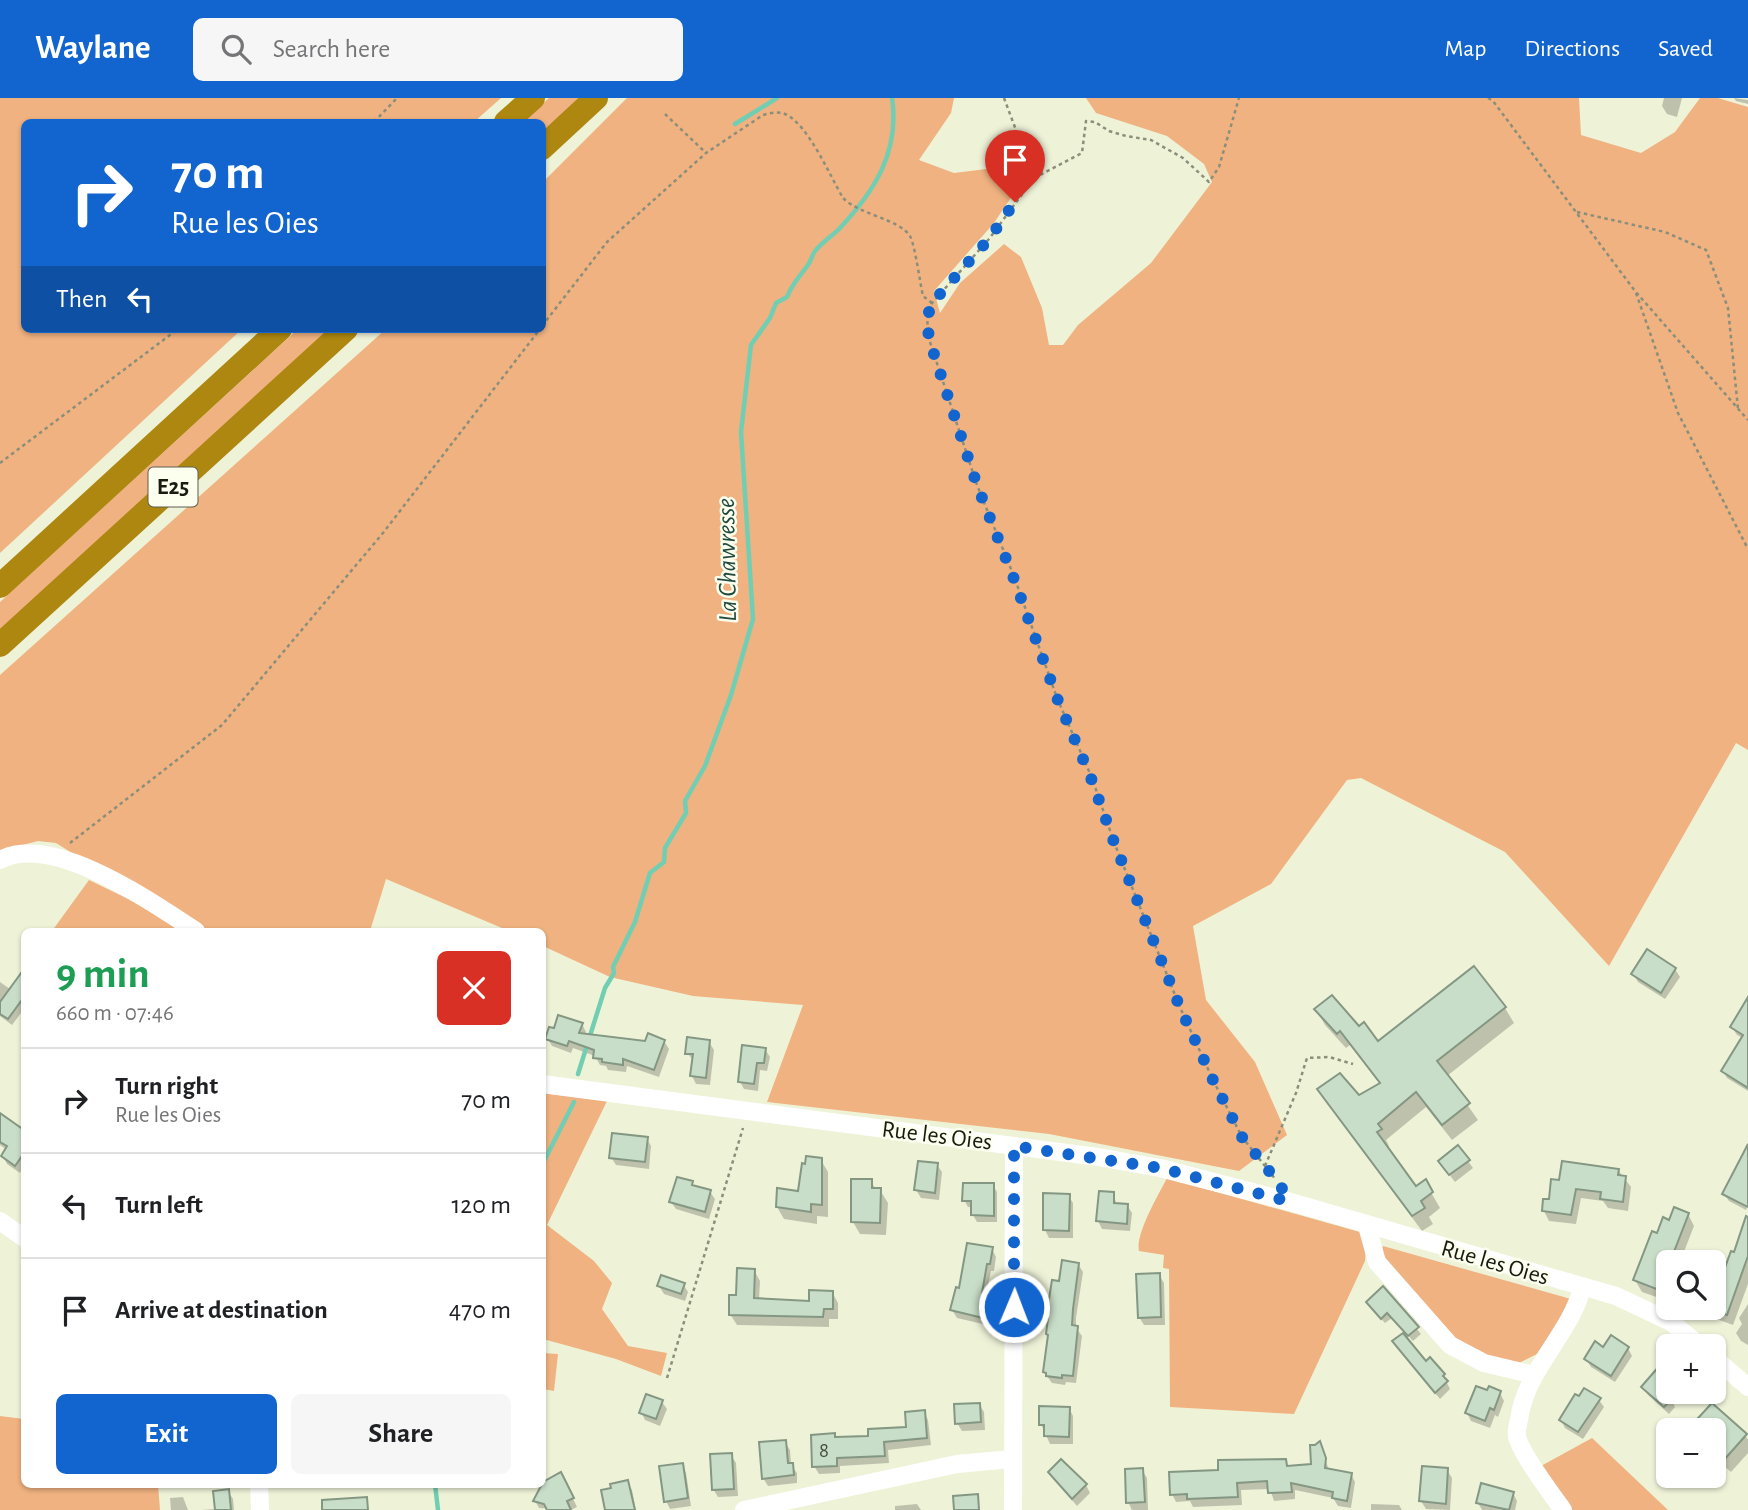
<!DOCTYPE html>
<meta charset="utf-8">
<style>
:root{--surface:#fff;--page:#f6f6f6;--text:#202124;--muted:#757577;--line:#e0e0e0;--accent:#1264ce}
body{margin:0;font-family:"Alegreya Sans",sans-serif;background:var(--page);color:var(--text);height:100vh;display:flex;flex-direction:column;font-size:26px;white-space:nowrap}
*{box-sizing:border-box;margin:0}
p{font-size:23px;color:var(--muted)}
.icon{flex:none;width:38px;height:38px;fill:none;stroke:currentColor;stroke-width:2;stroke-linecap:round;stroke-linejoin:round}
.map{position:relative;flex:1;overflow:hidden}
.panel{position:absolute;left:21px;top:830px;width:525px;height:560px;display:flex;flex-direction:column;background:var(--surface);border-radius:10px;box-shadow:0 2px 5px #0004}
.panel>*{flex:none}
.banner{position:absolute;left:21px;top:21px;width:525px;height:214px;border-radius:10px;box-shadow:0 2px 5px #0004;background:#1264ce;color:#fff;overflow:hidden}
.fabs{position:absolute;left:1656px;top:1152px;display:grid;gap:14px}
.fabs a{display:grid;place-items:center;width:70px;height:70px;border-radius:10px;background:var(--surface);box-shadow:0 2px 5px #0004;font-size:35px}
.pin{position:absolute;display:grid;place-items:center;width:60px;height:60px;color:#fff;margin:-72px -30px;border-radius:50% 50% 50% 0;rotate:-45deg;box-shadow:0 0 7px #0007}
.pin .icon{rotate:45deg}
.me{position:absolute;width:77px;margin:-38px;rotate:1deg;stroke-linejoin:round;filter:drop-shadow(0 0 5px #0008)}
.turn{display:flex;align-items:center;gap:24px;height:147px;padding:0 35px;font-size:32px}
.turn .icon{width:91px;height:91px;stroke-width:2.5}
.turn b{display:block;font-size:49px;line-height:60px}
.then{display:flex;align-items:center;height:66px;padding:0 35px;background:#0003;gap:14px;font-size:26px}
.round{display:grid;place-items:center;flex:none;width:74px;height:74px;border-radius:10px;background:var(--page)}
.summary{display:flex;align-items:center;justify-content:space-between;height:119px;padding:0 35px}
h1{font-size:42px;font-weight:700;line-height:52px;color:#1e9e55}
.button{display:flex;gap:14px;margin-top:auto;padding:14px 35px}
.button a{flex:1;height:80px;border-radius:10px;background:var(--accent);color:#fff;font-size:28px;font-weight:700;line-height:80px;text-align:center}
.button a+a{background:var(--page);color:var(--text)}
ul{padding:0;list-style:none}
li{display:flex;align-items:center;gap:21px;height:105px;padding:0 35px;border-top:2px solid var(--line)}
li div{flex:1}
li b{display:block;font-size:26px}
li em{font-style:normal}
header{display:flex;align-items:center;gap:42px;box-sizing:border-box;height:98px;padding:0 35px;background:var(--accent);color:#fff}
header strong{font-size:33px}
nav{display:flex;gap:38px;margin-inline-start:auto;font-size:24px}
.search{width:490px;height:63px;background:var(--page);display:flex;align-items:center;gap:18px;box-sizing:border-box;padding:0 24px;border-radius:10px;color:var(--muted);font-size:26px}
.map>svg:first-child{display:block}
.green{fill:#f0b280}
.shadow{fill:#0003}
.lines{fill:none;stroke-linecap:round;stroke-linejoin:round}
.stream{stroke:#71ceb3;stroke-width:4.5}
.building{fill:#c9dec9;stroke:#849783;stroke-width:2}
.path{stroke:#8a8e7b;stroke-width:2.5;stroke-dasharray:3.5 3.5;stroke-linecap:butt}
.minor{stroke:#fff;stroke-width:18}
.highway{stroke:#ae8710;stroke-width:24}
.route{stroke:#1264ce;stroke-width:12;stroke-dasharray:0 21.6}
.labels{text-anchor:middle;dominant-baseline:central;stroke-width:5;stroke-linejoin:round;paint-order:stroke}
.number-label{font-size:21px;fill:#454c3f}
.shield{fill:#fcffee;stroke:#5d5f53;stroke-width:2}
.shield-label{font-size:23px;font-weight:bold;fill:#191b11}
.street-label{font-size:24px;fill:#191b11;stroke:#fcffee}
.water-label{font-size:26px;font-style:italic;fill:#214a3f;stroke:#fcffee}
</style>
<header>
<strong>Waylane</strong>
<div class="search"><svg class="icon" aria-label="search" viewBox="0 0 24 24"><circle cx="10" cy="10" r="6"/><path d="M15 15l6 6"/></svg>Search here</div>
<nav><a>Map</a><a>Directions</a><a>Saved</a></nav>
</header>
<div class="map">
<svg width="1748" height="1412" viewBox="0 0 1748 1412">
<rect width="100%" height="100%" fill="#eef3d8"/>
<g class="green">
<polygon points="0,0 501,0 474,24 24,24 24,231 242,231 0,455"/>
<polygon points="549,0 582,0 543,37 542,24 523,24"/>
<polygon points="627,0 954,0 951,15 919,62 954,75 1010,68 1014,95 994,125 934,193 940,215 960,185 1004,146 1021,159 1042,210 1049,247 1063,247 1078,227 1151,165 1212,84 1204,66 1167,38 1096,15 1086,0 1579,0 1581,37 1641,55 1675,34 1700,0 1718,0 1748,9 1748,652 1736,645 1609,868 1505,754 1361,680 1347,682 1271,786 1193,828 1206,902 1255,964 1287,1037 1239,1073 1049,1036 767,1004 803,907 693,898 610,879 543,848 542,833 509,833 386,781 370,833 206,833 141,790 88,765 56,745 38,743 0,753 0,577 386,231 542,231 543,84"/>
<polygon points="298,231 332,231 0,535 0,504"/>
<polygon points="89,782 153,813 183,833 52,833"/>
<polygon points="542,995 607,1003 547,1127 594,1163 612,1185 602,1211 628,1248 667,1255 661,1278 616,1261 543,1241"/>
<path d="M1167,1080l200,56 -2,27 -71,153 -124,-7 -1,-138 -6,-1 1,-13 -25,-4c-4,-17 20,-57 28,-73z"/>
<polygon points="1383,1148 1571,1201 1571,1208 1537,1256 1519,1265 1497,1264 1461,1246 1380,1158"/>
<polygon points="543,1255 558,1256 554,1293 543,1291"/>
<polygon points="0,1318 24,1321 24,1386 158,1386 160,1412 0,1412"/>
<polygon points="1592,1340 1668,1412 1570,1412 1541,1368"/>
</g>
<g class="shadow">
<polygon points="1664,0 1682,0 1677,19 1667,16 1662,8"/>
<polygon points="1734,0 1748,2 1748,6 1736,3"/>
<polygon points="1675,871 1680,879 1665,901 1638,884 1633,876"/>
<polygon points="0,884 10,891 18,884 24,888 24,911 12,927 0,918"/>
<polygon points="1748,904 1748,993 1727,980 1723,973 1743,940 1737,937 1732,929"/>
<polygon points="1505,910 1514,925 1447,978 1478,1022 1452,1042 1426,1009 1386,1042 1389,1048 1386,1050 1416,1091 1425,1084 1440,1110 1429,1119 1433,1126 1422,1133 1329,1007 1320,992 1358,1000 1380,986 1350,947 1346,950 1325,927 1316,911 1359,930 1378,945"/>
<polygon points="582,926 586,934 585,938 646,944 664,943 669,951 659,979 627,968 626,974 608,972 606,968 600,967 595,958 573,950 571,955 552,948 547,940"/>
<polygon points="709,944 714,952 710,987 696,986 692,978 694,963 687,955"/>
<polygon points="765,951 770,959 767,973 760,972 758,993 744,991 740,984"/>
<polygon points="1,1018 24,1034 24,1067 20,1075 7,1066 3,1058 7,1052 0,1047"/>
<polygon points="647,1041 651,1048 649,1071 616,1067 611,1059"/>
<polygon points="821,1062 828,1074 828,1119 817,1118 817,1126 784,1121 777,1109 800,1095"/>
<polygon points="1468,1063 1473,1070 1455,1084 1445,1071"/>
<polygon points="937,1067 942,1074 939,1102 921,1100 916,1092"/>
<polygon points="1748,1068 1748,1107 1746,1112 1729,1103 1724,1096"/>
<polygon points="1618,1072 1631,1089 1628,1113 1608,1110 1603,1103 1581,1100 1576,1126 1549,1123 1544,1113 1561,1084"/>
<polygon points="871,1083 876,1092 880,1092 888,1105 886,1137 860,1136 853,1124"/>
<polygon points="692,1085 694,1089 710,1094 715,1101 709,1121 676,1111 671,1104"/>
<polygon points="993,1087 997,1094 997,1124 977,1124 973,1117 973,1109 968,1109 964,1102"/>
<polygon points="1113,1096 1117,1107 1127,1107 1132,1115 1130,1133 1102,1131 1098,1123"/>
<polygon points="1068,1097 1073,1105 1073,1140 1049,1140 1045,1132"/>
<polygon points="1688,1116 1694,1128 1680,1164 1668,1164 1668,1203 1642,1194 1635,1182 1658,1138 1670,1124"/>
<polygon points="1748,1144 1748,1186 1733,1227 1684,1209 1713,1209 1713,1189 1719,1191 1735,1156"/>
<polygon points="992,1151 996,1159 994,1173 991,1173 986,1197 991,1206 987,1227 957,1220 952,1212 961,1192"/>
<polygon points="1078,1166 1083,1174 1076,1220 1076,1230 1082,1238 1076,1285 1066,1284 1065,1287 1052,1285 1044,1274 1049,1239 1049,1225 1046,1220 1060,1185"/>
<polygon points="754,1172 760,1183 759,1202 811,1205 832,1194 838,1205 838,1221 829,1221 829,1229 737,1227 730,1216"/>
<polygon points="1159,1177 1164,1185 1165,1227 1144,1227 1139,1219"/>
<polygon points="683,1186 688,1194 685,1203 664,1196 659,1188"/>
<polygon points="1383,1191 1421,1236 1413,1243 1392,1220 1385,1225 1371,1210"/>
<polygon points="1748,1206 1748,1247 1741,1243 1736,1235 1742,1226 1739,1220"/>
<polygon points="1398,1250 1443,1277 1450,1291 1440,1301"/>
<polygon points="1628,1250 1632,1258 1615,1284 1591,1269 1586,1261 1604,1251"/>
<polygon points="1643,1289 1668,1293 1684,1293 1673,1305 1675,1309 1669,1316 1648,1297"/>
<polygon points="1500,1295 1504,1303 1498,1319 1495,1317 1490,1330 1471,1323 1467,1315"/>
<polygon points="1599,1302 1604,1309 1583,1341 1565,1330 1561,1322"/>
<polygon points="662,1304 667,1311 660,1328 645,1322 641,1314"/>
<polygon points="979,1306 984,1314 985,1332 962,1333 957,1325"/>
<polygon points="1712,1307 1748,1341 1748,1355 1731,1374 1713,1359"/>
<polygon points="1069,1310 1073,1318 1073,1346 1050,1346 1041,1326"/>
<polygon points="924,1314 928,1322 931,1347 888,1352 889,1365 840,1368 840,1375 819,1376 814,1368 834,1337 836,1341 870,1339 908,1330"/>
<polygon points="785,1344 790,1352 791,1367 797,1375 797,1385 768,1388 763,1380"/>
<polygon points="1320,1346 1329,1372 1351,1376 1355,1384 1351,1410 1338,1408 1333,1400 1295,1392 1295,1401 1274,1403 1270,1391 1241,1392 1242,1407 1193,1409 1190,1403 1176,1404 1172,1396 1220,1374 1285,1363 1289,1369 1313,1367"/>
<polygon points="731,1357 736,1365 738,1398 718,1399 713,1391"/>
<polygon points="1061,1363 1086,1387 1090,1395 1077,1408 1055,1382"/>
<polygon points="682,1367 686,1375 691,1408 670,1411 666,1403"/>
<polygon points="1142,1372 1147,1380 1148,1412 1132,1412 1128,1404"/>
<polygon points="1447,1372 1452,1380 1450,1412 1426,1411 1421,1403"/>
<polygon points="565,1384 577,1409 571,1412 539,1410 535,1403"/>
<polygon points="627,1384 632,1392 636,1412 607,1412"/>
<polygon points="228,1393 233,1401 234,1412 201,1412 216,1411"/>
<polygon points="1513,1395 1517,1403 1515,1412 1482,1412 1478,1405"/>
<polygon points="183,1399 188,1412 171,1412 170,1400"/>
<polygon points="917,1406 921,1412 895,1412 895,1408"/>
<polygon points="1371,1406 1399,1407 1402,1412 1371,1412"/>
</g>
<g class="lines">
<g class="stream">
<polyline points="735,26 777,0"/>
<path d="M578,976l27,-86 9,-15 -1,-6 22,-45 15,-49 14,-11 1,-14 21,-35 -1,-12 20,-35 26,-71 22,-76 -12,-187 10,-87 19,-27 6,-15 11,-6c5,-13 13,-21 21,-32 3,-4 4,-10 7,-14 7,-9 17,-15 24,-22 36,-38 61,-78 53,-131"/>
<polyline points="542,1067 574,1004"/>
<polyline points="435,1386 438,1412"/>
</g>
</g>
<g class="building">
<polygon points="1647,851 1676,870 1661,895 1631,876"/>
<polygon points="1474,868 1506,909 1437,963 1470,1005 1442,1027 1416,994 1378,1026 1382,1031 1377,1034 1416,1088 1426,1081 1433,1094 1421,1103 1425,1110 1412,1118 1317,991 1340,975 1359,997 1380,985 1340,933 1337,936 1314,911 1332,897 1359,928 1364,924 1378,943"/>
<polygon points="24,871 24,899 8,921 0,916 0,904"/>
<polygon points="1748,899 1748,990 1721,973 1743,937 1730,929"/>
<polygon points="558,917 583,925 579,935 645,943 648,935 665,942 654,972 623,961 623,967 602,964 602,961 593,960 594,952 569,943 567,948 545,941 549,929 554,930"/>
<polygon points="687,939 710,942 706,980 690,978 693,956 685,956"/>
<polygon points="742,947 766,950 764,965 757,965 754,986 738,984"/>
<polygon points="0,1015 24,1032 24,1055 15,1068 1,1058 7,1048 0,1044"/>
<polygon points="612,1035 648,1039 645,1064 609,1060"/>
<polygon points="1748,1046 1748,1109 1722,1096"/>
<polygon points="1458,1047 1470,1062 1449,1077 1438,1063"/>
<polygon points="806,1058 822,1060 822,1107 811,1106 811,1114 776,1109 777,1090 798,1093 802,1065 805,1066"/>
<polygon points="918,1063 938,1065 935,1095 914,1092"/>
<polygon points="1562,1063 1619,1071 1618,1077 1626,1078 1623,1104 1600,1101 1601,1094 1576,1091 1571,1117 1542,1113 1543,1101 1549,1101 1551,1081 1559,1082"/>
<polygon points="677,1079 693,1083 692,1087 711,1092 705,1114 669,1104"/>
<polygon points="851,1081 872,1081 872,1090 881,1090 880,1125 851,1124"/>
<polygon points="963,1085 994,1085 994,1118 971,1117 971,1103 962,1103"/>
<polygon points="1099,1093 1114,1094 1114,1105 1128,1106 1127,1126 1096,1123"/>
<polygon points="1043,1095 1070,1096 1069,1133 1043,1132"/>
<polygon points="1674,1109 1689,1115 1670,1164 1668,1164 1659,1192 1633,1182 1652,1133 1657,1135 1663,1119 1669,1122"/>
<polygon points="1746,1118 1748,1119 1748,1158 1727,1217 1710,1211 1713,1209 1713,1202 1731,1153 1734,1154"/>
<polygon points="967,1145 993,1149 990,1166 987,1166 982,1195 988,1197 983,1220 950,1212 956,1189 959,1190"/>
<polygon points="1062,1162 1079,1165 1073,1211 1072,1227 1078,1228 1073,1278 1062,1277 1062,1280 1046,1278 1046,1275 1043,1274 1048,1237 1046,1236 1048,1220 1044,1220 1046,1207 1048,1207 1052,1182 1059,1183"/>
<polygon points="737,1170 755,1171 754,1200 809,1203 809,1192 833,1193 833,1211 824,1211 823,1219 729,1217 729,1197 736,1197"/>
<polygon points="1160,1175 1161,1219 1138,1220 1136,1176"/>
<polygon points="661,1177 685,1185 681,1196 657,1188"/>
<polygon points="1383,1188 1419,1229 1408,1238 1387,1215 1381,1221 1366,1204"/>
<polygon points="1403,1235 1426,1263 1430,1259 1445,1276 1443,1278 1448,1283 1435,1295 1392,1243"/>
<polygon points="1611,1237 1629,1249 1611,1278 1584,1261 1595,1243 1603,1249"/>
<polygon points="1668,1258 1668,1296 1672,1300 1664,1309 1641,1289"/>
<polygon points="1476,1288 1487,1292 1489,1288 1501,1293 1494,1312 1490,1310 1485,1323 1465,1315"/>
<polygon points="1584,1290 1601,1300 1578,1334 1559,1322 1575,1296 1579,1298"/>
<polygon points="646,1296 663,1302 656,1321 639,1315"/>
<polygon points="980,1305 981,1324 955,1326 954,1306"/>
<polygon points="1712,1305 1747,1336 1723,1363 1713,1354 1713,1332 1687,1332"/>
<polygon points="1039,1308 1070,1309 1069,1339 1044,1338 1044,1327 1039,1327"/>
<polygon points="925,1312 927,1340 884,1344 885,1358 837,1360 837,1368 812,1369 811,1337 835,1335 835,1339 868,1338 868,1331 906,1329 905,1314"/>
<polygon points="786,1342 788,1365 793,1365 794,1377 762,1381 759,1344"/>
<polygon points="1320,1343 1326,1360 1325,1370 1352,1375 1347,1403 1332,1400 1333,1394 1291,1385 1292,1394 1268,1395 1267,1383 1237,1385 1238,1399 1187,1401 1187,1396 1170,1397 1169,1374 1218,1372 1218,1362 1286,1361 1287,1368 1311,1366 1310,1347 1315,1347"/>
<polygon points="732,1355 734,1391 712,1392 710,1356"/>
<polygon points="1061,1361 1087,1386 1072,1401 1048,1374"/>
<polygon points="683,1365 688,1400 664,1404 659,1368"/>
<polygon points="1422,1368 1448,1370 1446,1406 1419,1403"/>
<polygon points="1143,1370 1145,1404 1126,1405 1125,1371"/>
<polygon points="561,1374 574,1400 567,1403 571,1412 547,1412 544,1406 533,1403 543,1384"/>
<polygon points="628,1382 635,1412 605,1412 601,1392 611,1390 610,1386"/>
<polygon points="1481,1385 1514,1394 1509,1412 1476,1405"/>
<polygon points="229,1391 231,1412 215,1412 213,1393"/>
<polygon points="978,1396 979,1412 954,1412 953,1398"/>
<polygon points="367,1399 368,1412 322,1412 322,1402"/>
</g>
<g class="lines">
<g class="path">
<polyline points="1004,0 1034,80 989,141 932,205 927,220 929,241 977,387 1015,481 1057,600 1092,680 1114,744 1179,907 1213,982 1242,1039 1276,1082"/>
<polyline points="1488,0 1493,3 1635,193 1748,322"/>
<polyline points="665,16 706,55"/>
<polyline points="374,24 397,0"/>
<polyline points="1034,80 1082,55 1086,23 1095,24 1109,33 1126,38 1151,42 1183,60 1209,84 1219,69 1239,0"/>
<polyline points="1577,114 1665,134 1706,152 1728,210 1738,311"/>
<polyline points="1636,195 1678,315 1748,451"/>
<path d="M542,228l65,-84 99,-89 57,-38c7,-2 15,-4 22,-1 23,10 45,62 58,84 17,17 56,21 67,38 5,9 10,47 13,60l9,7"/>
<polyline points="0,365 178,231"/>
<polyline points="70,745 222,627 383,435 540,231"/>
<polyline points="1265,1068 1296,995 1307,960 1329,959 1353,966"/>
<polyline points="667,1280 743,1030"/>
</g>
<g class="minor">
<path d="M0,762c53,-28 153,43 196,71"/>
<polyline points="542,986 1098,1059 1160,1070 1287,1103 1616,1198 1671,1224 1700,1248"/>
<polyline points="0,1123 24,1140"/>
<polyline points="1367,1128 1377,1164 1450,1247 1484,1265 1534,1277"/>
<polyline points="1713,1259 1748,1289"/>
<polyline points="259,1386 260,1412"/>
<polyline points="744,1412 957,1366 1012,1361"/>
<polyline points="1013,1412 1014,1048"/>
<path d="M1563,1412c-10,-14 -44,-59 -46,-74 -1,-5 1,-12 2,-16 6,-50 51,-85 63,-132"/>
</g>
<g class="highway">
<polyline points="506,24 533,0"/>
<polyline points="542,50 596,0"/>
<polyline points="0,488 280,231"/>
<polyline points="0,547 346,231"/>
</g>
</g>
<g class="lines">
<polyline class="route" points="1014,1209 1014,1048 1160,1070 1287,1103 1281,1088 1242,1039 1213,982 1179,907 1114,744 1091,680 1057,600 1014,481 977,387 929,241 927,220 932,205 989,141 1015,104"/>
</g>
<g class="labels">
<g class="number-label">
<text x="824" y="1352">8</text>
</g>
<rect class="shield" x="148.5" y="369.5" width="49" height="39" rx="5"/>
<g class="shield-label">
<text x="173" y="389">E25</text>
</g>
<g class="street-label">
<text transform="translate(937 1038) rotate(7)">Rue les Oies</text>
<text transform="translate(1495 1165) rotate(16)">Rue les Oies</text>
</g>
<g class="water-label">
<text transform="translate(727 462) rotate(-91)">La Chawresse</text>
</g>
</g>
</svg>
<div class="fabs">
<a><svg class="icon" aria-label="search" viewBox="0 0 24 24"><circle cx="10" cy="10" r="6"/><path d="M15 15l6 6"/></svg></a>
<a>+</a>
<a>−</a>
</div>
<div class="pin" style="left:1015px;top:104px;background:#d93025"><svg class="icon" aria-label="arrive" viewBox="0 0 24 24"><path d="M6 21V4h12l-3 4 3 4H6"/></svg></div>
<svg class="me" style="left:1014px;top:1209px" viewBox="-20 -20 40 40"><circle r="17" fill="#1264ce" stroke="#fff" stroke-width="3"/><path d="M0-11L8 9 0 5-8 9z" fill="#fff"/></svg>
<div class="banner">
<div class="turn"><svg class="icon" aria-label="right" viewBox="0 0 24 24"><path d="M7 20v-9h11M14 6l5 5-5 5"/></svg><div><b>70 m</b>Rue les Oies</div></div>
<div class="then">Then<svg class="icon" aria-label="left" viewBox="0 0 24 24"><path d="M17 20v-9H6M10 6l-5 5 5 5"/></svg></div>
</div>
<section class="panel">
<div class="summary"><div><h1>9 min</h1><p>660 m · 07:46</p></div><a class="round" style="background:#d93025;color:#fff"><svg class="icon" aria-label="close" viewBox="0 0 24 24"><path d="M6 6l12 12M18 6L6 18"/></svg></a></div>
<ul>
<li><svg class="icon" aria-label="right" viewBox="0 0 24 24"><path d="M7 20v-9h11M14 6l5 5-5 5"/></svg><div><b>Turn right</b><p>Rue les Oies</p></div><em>70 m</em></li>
<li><svg class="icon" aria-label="left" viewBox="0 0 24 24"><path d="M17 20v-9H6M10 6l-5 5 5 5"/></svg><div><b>Turn left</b></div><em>120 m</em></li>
<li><svg class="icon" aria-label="arrive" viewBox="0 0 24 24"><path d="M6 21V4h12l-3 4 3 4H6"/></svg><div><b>Arrive at destination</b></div><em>470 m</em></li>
</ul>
<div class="button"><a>Exit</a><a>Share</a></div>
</section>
</div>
